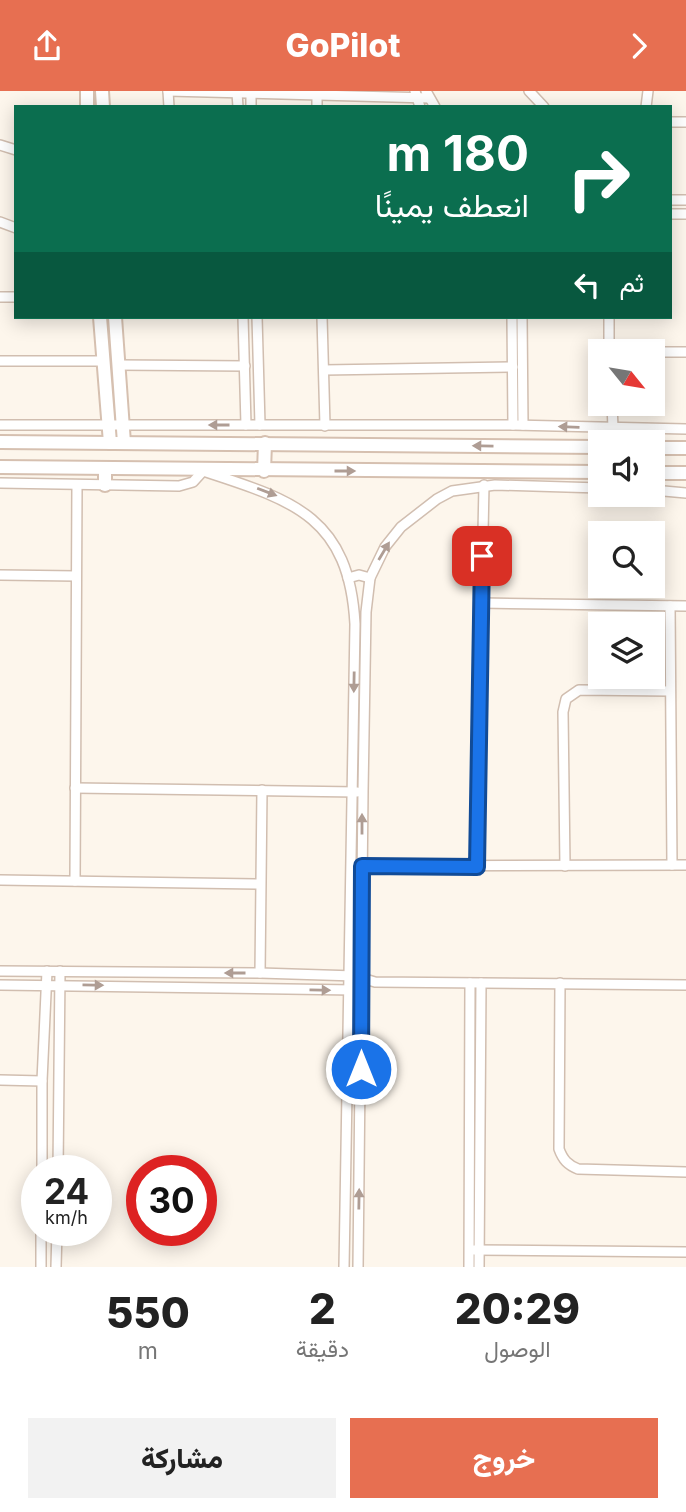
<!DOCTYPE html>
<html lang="ar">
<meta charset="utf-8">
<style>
:root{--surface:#fff;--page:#f2f2f2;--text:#222;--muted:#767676;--accent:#e76f51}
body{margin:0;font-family:Inter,Vazirmatn,sans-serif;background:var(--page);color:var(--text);direction:rtl;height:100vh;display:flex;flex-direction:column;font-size:26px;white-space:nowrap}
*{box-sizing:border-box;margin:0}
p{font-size:23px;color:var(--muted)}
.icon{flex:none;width:38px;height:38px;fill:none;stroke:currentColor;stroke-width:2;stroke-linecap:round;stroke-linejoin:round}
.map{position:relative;height:1176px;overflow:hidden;direction:ltr}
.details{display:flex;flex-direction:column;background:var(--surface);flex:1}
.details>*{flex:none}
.guide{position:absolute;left:14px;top:14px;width:658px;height:214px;border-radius:0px;box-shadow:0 4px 18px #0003;direction:rtl;background:#0b6e4f;color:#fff;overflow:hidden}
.needle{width:46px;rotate:120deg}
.controls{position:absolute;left:588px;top:248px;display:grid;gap:14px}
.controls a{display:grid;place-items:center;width:77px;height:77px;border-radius:0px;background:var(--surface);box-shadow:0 4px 18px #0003;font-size:35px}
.speed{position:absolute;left:21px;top:1064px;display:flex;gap:14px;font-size:35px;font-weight:700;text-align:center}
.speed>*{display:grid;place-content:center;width:91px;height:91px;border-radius:50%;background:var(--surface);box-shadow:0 4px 18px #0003;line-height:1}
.speed small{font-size:18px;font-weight:400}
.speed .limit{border:10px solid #d22;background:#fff;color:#111}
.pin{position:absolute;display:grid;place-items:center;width:60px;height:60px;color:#fff;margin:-30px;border-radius:14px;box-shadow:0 4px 10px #0006}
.me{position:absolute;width:77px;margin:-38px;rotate:0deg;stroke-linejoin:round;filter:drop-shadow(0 0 5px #0008)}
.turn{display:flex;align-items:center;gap:24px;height:147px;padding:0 28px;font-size:32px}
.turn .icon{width:91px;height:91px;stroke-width:2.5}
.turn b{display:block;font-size:49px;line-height:60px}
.then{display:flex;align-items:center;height:66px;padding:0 28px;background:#0003;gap:14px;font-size:26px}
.eta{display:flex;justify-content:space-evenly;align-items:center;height:119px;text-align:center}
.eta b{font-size:42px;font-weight:800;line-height:49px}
.cta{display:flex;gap:14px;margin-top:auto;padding:14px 28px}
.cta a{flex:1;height:80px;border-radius:0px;background:var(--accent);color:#fff;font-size:28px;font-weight:800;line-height:80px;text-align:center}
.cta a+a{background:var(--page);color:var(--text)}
header{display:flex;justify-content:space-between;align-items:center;height:91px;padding:0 28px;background:var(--accent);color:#fff;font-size:32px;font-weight:800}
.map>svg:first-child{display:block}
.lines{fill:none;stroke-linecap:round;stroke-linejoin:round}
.street-casing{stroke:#d1beb0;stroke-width:12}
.secondary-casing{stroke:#d6c0b0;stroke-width:16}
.street{stroke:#fff;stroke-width:9}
.secondary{stroke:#fff;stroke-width:12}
.oneway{fill:#af9d94}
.route-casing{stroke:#114b97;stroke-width:18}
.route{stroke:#1a73e8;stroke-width:12}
</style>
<header><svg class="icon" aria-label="forward" viewBox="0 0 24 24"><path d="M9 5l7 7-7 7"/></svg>GoPilot<svg class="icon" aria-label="share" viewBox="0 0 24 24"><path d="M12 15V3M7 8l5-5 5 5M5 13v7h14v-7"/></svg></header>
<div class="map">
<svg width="686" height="1176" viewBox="0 0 686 1176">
<rect width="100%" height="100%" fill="#fdf6ec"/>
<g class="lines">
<defs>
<g id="street">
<polyline points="168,0 429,7"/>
<polyline points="168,0 169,16"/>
<polyline points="415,0 420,16"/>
<polyline points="426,0 435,16"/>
<polyline points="529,0 544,16"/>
<polyline points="237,2 238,16"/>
<polyline points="251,2 251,16"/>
<polyline points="317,4 317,16"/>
<polyline points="646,16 648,0"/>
<polyline points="670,31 686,31"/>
<polyline points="0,54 16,59"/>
<polyline points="670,109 686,109"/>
<polyline points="670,123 686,123"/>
<polyline points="0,131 16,137"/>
<polyline points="0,206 16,206"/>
<polyline points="243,226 246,334"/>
<polyline points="257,226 260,334"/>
<polyline points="322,226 325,335"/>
<polyline points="512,226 513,334"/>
<polyline points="522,226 523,334"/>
<polyline points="609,226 609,261"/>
<polyline points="653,261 686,261"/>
<polyline points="0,270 103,270"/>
<polyline points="118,274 245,275"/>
<polyline points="324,279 513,276"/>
<polyline points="612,313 613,337"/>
<polyline points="0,334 513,334 686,338"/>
<path d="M0,392l179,3 14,-4 10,-11c89,29 146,45 152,153l-11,643"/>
<polyline points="653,399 686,402"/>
<polyline points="0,484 76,485"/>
<polyline points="348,487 359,484 370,487"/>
<polyline points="481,512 686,515"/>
<polyline points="670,515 672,774"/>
<polyline points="75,697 357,701"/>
<polyline points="362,775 686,774"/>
<polyline points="565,775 563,621 566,608 579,599 670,600"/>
<polyline points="476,776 484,394"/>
<polyline points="0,789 260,793"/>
<polyline points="75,790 77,394"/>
<polyline points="0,880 260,882 355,885 375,891 686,894"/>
<polyline points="260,882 262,699"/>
<path d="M560,892l-1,166c4,11 9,16 19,20l108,3"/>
<polyline points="0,894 354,899"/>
<polyline points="0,989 42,990"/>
<polyline points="42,1080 42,990 47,880"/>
<polyline points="58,1080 60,880"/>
<polyline points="474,1159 686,1161"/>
<polyline points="41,1176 41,1139"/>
<polyline points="56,1176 57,1139"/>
<polyline points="358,1176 363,701 366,521 370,487 385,456 401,436 437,408 452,400 495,394 600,397"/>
<polyline points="469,1176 470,892"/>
<polyline points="479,1176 481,892"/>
</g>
<g id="secondary">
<polyline points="87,0 87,16"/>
<polyline points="102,0 103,16"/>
<polyline points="100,226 110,352"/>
<polyline points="115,226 124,352"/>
<polyline points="0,351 600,356"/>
<polyline points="653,357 686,357"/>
<polyline points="0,376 600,381"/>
<polyline points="264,380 265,352"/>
<polyline points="653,382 686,382"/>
<polyline points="105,394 105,378"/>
</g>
</defs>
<use href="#street" class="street-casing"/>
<use href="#secondary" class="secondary-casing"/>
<use href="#street" class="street"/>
<use href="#secondary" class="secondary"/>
</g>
<defs><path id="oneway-solid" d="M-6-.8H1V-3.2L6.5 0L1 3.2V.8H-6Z" transform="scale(1.75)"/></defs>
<g class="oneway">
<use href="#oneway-solid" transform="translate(219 334) rotate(180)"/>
<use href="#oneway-solid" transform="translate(569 336) rotate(-178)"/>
<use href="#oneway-solid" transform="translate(483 355) rotate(-179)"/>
<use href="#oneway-solid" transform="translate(345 380)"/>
<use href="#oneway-solid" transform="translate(267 401) rotate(21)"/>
<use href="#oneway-solid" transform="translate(384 460) rotate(-59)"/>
<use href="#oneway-solid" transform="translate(354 591) rotate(91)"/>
<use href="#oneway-solid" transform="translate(362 733) rotate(-90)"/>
<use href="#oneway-solid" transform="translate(235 882) rotate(-180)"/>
<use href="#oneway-solid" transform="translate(93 894) rotate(1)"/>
<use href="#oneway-solid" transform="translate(320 899) rotate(1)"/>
<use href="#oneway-solid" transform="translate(359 1108) rotate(-89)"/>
</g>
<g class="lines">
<defs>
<polyline id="route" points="361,978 362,775 477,776 482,465"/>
</defs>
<use href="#route" class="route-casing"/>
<use href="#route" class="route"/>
</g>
</svg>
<div class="controls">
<a><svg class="needle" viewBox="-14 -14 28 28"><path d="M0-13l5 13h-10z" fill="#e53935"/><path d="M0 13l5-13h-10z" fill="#767676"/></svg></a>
<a><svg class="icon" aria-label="sound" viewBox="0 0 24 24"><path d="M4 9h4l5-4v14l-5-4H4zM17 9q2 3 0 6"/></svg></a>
<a><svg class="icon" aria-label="search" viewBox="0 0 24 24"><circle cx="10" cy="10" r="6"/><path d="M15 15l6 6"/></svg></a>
<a><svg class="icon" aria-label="layers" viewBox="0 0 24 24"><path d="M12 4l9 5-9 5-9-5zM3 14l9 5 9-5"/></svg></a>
</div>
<div class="speed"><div>24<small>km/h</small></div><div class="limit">30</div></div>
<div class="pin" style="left:482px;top:465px;background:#d93025"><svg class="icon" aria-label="arrive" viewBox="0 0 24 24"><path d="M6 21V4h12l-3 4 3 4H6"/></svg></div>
<svg class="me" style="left:361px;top:978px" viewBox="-20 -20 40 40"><circle r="17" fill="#1a73e8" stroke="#fff" stroke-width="3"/><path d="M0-11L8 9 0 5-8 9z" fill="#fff"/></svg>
<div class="guide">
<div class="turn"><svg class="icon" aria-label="right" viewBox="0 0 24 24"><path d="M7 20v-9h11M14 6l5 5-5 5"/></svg><div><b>180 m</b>انعطف يمينًا</div></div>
<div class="then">ثم<svg class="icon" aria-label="left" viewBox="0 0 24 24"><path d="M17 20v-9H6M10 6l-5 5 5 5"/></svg></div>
</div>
</div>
<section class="details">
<div class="eta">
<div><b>20:29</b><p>الوصول</p></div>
<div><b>2</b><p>دقيقة</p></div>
<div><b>550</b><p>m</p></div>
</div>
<div class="cta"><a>خروج</a><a>مشاركة</a></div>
</section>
